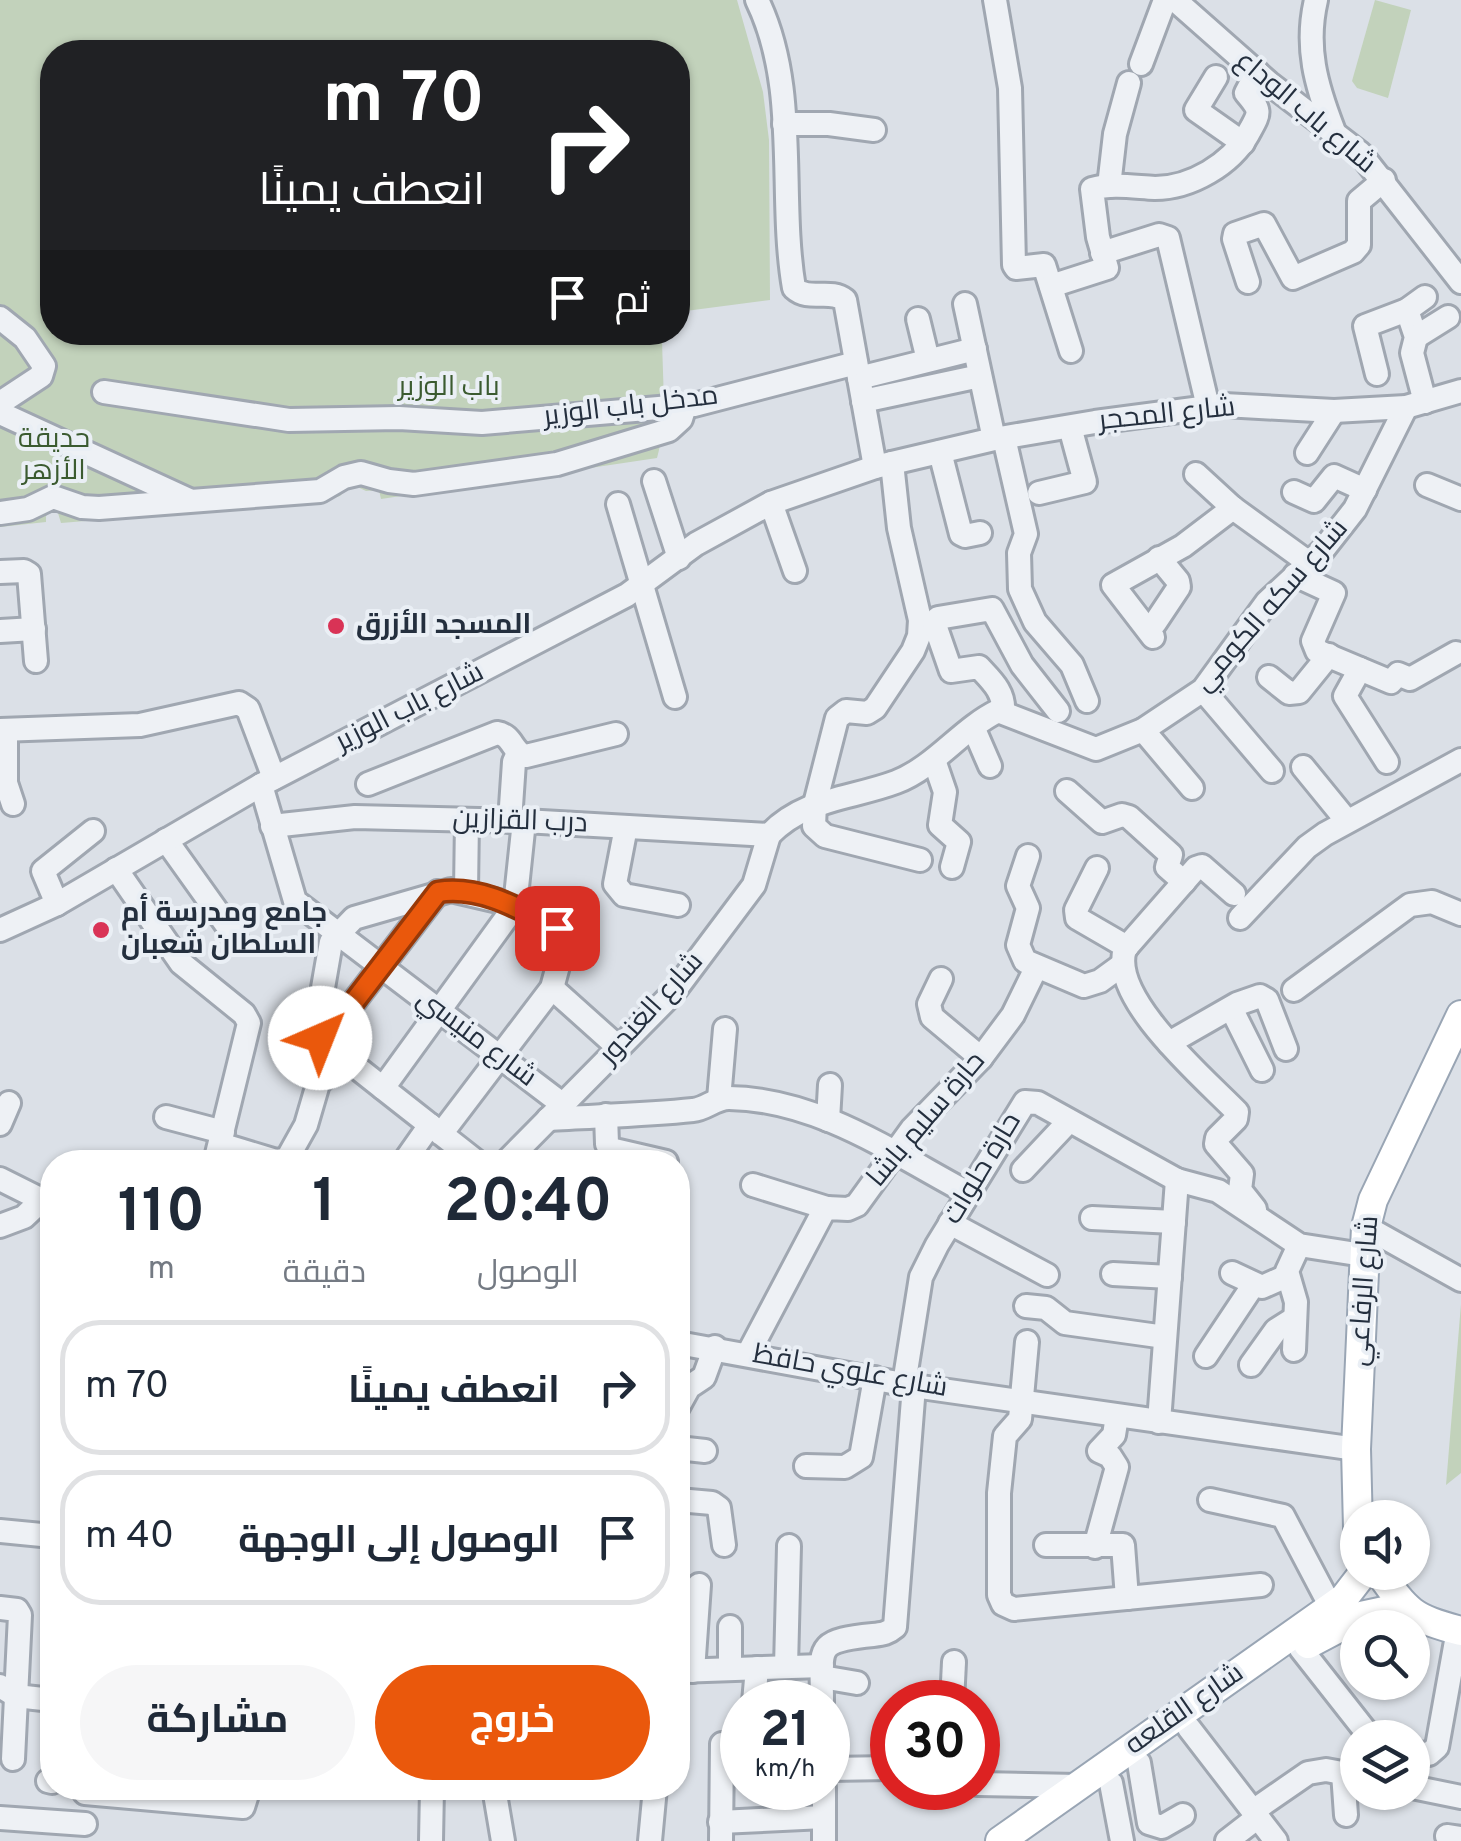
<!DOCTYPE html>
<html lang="ar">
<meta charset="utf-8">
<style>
:root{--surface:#fff;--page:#f6f6f7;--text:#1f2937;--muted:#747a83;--line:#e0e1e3;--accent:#ea580c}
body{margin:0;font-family:Overpass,Cairo,sans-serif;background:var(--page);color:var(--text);direction:rtl;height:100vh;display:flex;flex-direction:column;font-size:38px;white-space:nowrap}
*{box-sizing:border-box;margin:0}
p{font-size:32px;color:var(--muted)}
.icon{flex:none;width:55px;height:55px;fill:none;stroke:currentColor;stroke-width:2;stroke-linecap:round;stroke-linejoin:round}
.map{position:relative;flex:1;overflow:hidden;direction:ltr}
.side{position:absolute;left:40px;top:1150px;width:650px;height:650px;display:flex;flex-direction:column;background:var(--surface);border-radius:40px;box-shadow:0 2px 8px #0004;direction:rtl}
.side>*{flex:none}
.banner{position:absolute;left:40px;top:40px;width:650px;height:305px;border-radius:40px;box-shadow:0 2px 8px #0004;direction:rtl;background:#202124;color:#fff;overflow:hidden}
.fabs{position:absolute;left:1340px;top:1500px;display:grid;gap:20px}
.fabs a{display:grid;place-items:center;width:90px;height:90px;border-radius:50%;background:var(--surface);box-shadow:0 2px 8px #0004;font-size:50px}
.speed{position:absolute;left:720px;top:1680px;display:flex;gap:20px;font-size:50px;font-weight:700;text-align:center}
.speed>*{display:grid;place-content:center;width:130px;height:130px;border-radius:50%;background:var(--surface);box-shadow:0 2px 8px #0004;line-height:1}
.speed small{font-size:25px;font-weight:400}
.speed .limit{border:15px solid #d22;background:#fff;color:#111}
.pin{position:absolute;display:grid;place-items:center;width:85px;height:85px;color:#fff;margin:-42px;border-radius:20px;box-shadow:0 5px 15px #0006}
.me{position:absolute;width:110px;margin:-55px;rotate:44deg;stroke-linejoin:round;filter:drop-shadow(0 0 8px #0008)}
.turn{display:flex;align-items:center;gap:35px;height:210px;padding:0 40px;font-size:45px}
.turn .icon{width:130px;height:130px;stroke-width:2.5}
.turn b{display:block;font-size:70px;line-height:85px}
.then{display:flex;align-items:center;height:95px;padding:0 40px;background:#0003;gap:20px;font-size:38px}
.eta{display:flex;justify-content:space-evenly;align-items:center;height:170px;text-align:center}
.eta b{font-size:60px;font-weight:700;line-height:70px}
.button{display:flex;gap:20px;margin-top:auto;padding:20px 40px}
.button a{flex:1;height:115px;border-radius:60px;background:var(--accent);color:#fff;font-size:40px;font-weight:700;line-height:115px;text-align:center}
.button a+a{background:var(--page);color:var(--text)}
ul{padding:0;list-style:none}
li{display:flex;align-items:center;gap:30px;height:135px;margin:0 20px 15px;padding:0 20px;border:5px solid var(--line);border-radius:40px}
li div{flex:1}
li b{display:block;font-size:38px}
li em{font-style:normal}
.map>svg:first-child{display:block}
.green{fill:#c2d2bb}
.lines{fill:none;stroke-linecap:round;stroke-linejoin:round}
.minor-casing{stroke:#a0a7b1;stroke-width:28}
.major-casing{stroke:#99a5b4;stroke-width:32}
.minor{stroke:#eef1f5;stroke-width:22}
.major{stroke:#fff;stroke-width:28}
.route-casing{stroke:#983908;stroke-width:25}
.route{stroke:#ea580c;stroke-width:18}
.poi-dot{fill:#d93356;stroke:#eaeff5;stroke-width:4}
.labels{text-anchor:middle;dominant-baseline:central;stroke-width:8;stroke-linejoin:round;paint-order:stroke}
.street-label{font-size:28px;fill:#242f3e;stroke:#eaeff5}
.park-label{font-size:28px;fill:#3b5b30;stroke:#eaeff5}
.poi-label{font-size:28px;font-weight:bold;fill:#242f3e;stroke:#eaeff5;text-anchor:start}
</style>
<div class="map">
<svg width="1461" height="1841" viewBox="0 0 1461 1841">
<rect width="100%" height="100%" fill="#dbe0e7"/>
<g class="green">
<path d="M0,0h737l26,92 6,48 1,160 -92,12v-260h-626v280l610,1c0,41 6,85 -5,125l-276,41 -2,-9 -13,1 -15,-7 -11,12 -22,6 -257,21 -3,-10 -7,-2 -5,5v6l-46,5z"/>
<polygon points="1375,0 1411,10 1388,98 1357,88 1352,81"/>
<polygon points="1461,1304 1461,1473 1446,1485"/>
</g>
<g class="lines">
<defs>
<g id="minor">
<path d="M757,0c43,88 21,195 37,288 15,14 36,0 51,12l30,167"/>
<polyline points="995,0 1010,88 1014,265 1016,268 1044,265 1071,351"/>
<polyline points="1175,0 1269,83 1360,153 1461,282"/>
<path d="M1316,0c-11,47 0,85 17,129"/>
<polyline points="1141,64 1165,0"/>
<polyline points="1216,77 1196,110 1243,143"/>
<polyline points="784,124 829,124 874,130"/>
<polyline points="1109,186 1115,134 1129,83"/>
<polyline points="1102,253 1159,235 1168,238 1208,407"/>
<polyline points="1248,282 1234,239 1235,234 1264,224 1293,278 1353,252 1359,245 1359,201 1384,180"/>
<path d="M1051,286l56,-18 -9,-31 -6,-48c20,-6 42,-2 63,-1 36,0 76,-24 93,-54 12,-22 14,-22 -2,-41l11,-21"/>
<polyline points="965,304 994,439"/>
<polyline points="1407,310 1416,337 1412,353 1425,402"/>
<polyline points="0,318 25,338 44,366 41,376 0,403"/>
<polyline points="918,319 928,360"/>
<polyline points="1416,337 1448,317"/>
<polyline points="1377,374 1365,326 1407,310 1425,297"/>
<polyline points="859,378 975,349"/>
<polyline points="104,392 289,420 399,418 482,423 694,405 856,363"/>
<polyline points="863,401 980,376"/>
<polyline points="0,413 189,500"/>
<polyline points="1004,438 1026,534 1019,553 1020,589 1035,622 1072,665 1087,701"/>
<polyline points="940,452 961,534 965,536 980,533"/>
<polyline points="1307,453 1334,411"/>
<polyline points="892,463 899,528 920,620 919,636 913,651 875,708 867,713 846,711 837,718 815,804 814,826 825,836 920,860"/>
<polyline points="1196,474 1233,508 1309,563"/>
<polyline points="654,481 679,558"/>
<polyline points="1427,485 1461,499"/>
<polyline points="1294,492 1314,501 1334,476 1365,490"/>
<polyline points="1039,493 1085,482 1070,427"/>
<polyline points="771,503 795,571"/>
<polyline points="618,504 675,697"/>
<polyline points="0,513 28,509 53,497 82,507 99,508 320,491 344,477 361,473 389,481 414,484 557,464 669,430 681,419 685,406"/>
<polyline points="0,572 24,571 29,574 36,661"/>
<polyline points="1295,575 1334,593 1313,641 1317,651 1391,682 1398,674 1410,679 1456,653"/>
<polyline points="1155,623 1179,587 1178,581 1159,558"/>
<polyline points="0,631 34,629"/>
<polyline points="1153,637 1113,585 1183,546 1233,508"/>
<polyline points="1360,669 1345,696 1387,762"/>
<polyline points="1269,677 1289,693 1299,692 1329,655"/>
<polyline points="1203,690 1272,771"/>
<path d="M1003,712c2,-20 -12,-32 -24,-45l-28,4 -17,-49 4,-4 54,-9 30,56 36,46"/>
<polyline points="974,729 990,766"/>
<polyline points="0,730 140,725 239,703 248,709 274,778"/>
<polyline points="1143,730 1192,788"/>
<polyline points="6,731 6,783 13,804"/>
<polyline points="934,760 945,792 940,825 959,842 952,867"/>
<polyline points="1303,767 1347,821"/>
<path d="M368,784l129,-51c16,2 15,20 29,23l90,-22"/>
<polyline points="261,785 295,901 562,1104"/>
<polyline points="1067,791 1102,822 1122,815 1129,817 1171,855 1167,867 1184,882"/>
<polyline points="510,821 514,762 518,753"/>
<polyline points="272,826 355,817 524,821 769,835"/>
<polyline points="626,827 615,884 624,895 678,905"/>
<path d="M769,835c35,-37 82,-36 127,-53 39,-15 65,-53 102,-71l98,38 47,-19 60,-40 64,-88 55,-51 33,-42 51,-102"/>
<polyline points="166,840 236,938"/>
<polyline points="1028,856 1018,886 1028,908 1018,945 1025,961 1084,986 1100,981 1122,965"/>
<polyline points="1097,868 1076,910 1077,918 1127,947"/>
<polyline points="116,869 181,963 244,1014 249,1023 215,1162"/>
<polyline points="466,891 467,820"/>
<path d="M1234,894l-32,-28 -6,2 -71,81c-16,49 80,130 112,163l-1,7 -19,19 -1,6 26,30 -2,16 15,19"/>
<polyline points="57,904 43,871 93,831"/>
<polyline points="1240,918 1307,847 1325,834 1461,760"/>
<polyline points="0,930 57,904 261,785 627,595 696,544 771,503 875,467 994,439 1095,422 1224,405 1334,411 1406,407 1461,391"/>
<polyline points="941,979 929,1004 932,1017 981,1058"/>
<polyline points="552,988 619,1048"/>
<polyline points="1294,990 1410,905 1432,902 1461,914"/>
<polyline points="1231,1008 1262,1070"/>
<polyline points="324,1041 438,892"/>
<polyline points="1169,1043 1237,1004 1260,996 1267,1000 1286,1049"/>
<polyline points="383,1088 515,906 524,821"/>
<polyline points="719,1099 725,1029"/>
<polyline points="606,1115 607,1144 610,1149 666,1162"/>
<polyline points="166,1117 223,1132"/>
<path d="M548,1119c48,-3 97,-4 145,-9 13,-1 22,-12 36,-12 88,1 164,55 239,95"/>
<polyline points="828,1120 830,1085"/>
<polyline points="0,1124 9,1103"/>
<path d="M441,1134l111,-146 13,-48 -8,-13 -50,-24 -56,-13 -97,28 -23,24 -15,86 4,10c52,42 105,83 157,124"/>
<polyline points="220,1144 276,1161 287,1159 306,1125 318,1084 344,1057"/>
<polyline points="404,1162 430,1125"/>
<polyline points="506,1162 673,993 754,885 769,835"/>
<polyline points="1023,1170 1069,1121"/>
<polyline points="0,1179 52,1205"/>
<polyline points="753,1185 827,1208"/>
<polyline points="1092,1218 1174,1222"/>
<polyline points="950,1223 1047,1275"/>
<polyline points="0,1226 24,1217 42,1200"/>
<polyline points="1366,1227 1461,1280"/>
<polyline points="1232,1273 1262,1287 1287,1276"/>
<polyline points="1113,1274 1170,1277"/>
<polyline points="1026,1306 1046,1308 1065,1323 1165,1337"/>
<polyline points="1027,1342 1020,1419 1005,1436 999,1493 999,1595 1003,1604 1014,1609 1261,1585"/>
<polyline points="678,1343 914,1386 1356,1449"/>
<polyline points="1294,1350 1296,1302 1287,1271 1299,1245"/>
<polyline points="748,1354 822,1214 827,1208 848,1209 857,1205 912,1129 981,1058 1013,1015 1036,968"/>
<polyline points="1206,1356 1254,1284"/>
<polyline points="1251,1365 1276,1330 1295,1318"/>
<polyline points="904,1384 921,1277 937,1245 1025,1102 1038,1103 1177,1180 1218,1191 1299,1245 1363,1255"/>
<polyline points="678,1407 689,1387 704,1377 715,1347"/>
<polyline points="1159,1422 1177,1180"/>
<polyline points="678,1448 705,1451"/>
<polyline points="806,1466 845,1467 861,1457 875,1378"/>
<polyline points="678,1500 712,1503 719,1508 724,1545"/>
<polyline points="1210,1500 1283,1516 1331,1607"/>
<polyline points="0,1531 52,1536"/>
<polyline points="1046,1545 1123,1545 1127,1598"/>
<polyline points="1095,1547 1117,1467 1110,1456 1099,1451 1114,1435 1117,1416"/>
<polyline points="0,1608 17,1610 20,1615 13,1759"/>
<polyline points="1301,1649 1371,1738"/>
<polyline points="786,1667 789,1546"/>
<polyline points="730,1669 730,1627"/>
<polyline points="678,1671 822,1666"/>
<polyline points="693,1671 699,1585"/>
<polyline points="822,1677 857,1683"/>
<polyline points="0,1686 16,1696 52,1700"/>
<polyline points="754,1702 757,1668"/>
<path d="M822,1702c0,-55 -9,-61 51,-67 10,-1 15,-2 22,-8l19,-241"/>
<polyline points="952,1702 954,1662"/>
<polyline points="1189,1728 1276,1841"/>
<polyline points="1412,1753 1429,1754 1437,1747 1458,1630"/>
<polyline points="1139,1763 1149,1823 1162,1827 1183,1815"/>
<polyline points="828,1769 892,1768"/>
<polyline points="1343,1773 1346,1815"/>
<polyline points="48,1781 52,1782"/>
<polyline points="1111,1783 1122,1841"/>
<polyline points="978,1784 1078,1786"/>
<polyline points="1412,1787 1461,1797"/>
<polyline points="494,1788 503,1841"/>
<polyline points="824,1788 824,1841"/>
<polyline points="85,1793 243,1807 249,1788"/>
<polyline points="1253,1811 1308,1773 1326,1770 1358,1776"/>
<polyline points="0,1818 85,1824"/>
<polyline points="720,1822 824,1817"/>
<polyline points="1447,1836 1461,1838"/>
<polyline points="431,1841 432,1788"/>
<polyline points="650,1841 655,1788"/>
<polyline points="721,1841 722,1744"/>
<polyline points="1227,1841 1258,1817"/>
</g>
<g id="major">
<polyline points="1358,1528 1356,1449 1366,1227 1373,1200 1461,1015"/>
<path d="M1379,1572c29,41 33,46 82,59"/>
<polyline points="1308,1644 1361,1616 1403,1607"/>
<polyline points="1000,1841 1344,1598 1364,1572"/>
</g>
</defs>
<use href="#minor" class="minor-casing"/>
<use href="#major" class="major-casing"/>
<use href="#minor" class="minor"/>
<use href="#major" class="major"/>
</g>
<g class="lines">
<defs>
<path id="route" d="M320,1038l4,3 114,-149c42,-7 82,17 119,36"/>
</defs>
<use href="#route" class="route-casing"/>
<use href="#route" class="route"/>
</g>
<g class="poi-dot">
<circle cx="336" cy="626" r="10"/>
<circle cx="101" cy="930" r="10"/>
</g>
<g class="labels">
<g class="street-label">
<text transform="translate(1305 113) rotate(40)">شارع باب الوداع</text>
<text transform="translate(631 407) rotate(-7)">مدخل باب الوزير</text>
<text transform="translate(1167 415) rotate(-6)">شارع المحجر</text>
<text transform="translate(1272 606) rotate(-49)">شارع سكه الكومي</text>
<text transform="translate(410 708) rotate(-27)">شارع باب الوزير</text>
<text transform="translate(520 822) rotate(2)">درب القزازين</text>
<text transform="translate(652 1009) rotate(-48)">شارع الغندور</text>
<text transform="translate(476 1039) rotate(37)">شارع منيسي</text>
<text transform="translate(927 1120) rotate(-50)">حارة سليم باشا</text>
<text transform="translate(983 1169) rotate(-59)">حارة حلوات</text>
<text transform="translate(1365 1291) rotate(-86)">شارع الرفاعي</text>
<text transform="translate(850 1372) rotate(10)">شارع علوي حافظ</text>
<text transform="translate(1185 1710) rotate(-35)">شارع القلعه</text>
</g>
<g class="park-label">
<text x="449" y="388">باب الوزير</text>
<text x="54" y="440">حديقة<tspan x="54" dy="32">الأزهر</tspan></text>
</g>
<g class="poi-label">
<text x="356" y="626">المسجد الأزرق</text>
<text x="121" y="914">جامع ومدرسة أم<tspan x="121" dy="32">السلطان شعبان</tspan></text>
</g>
</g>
</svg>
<div class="fabs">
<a><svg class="icon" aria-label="sound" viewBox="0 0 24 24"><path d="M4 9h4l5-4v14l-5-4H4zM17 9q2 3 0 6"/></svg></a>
<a><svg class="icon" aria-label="search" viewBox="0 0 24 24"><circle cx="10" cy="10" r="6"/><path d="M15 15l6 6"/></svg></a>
<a><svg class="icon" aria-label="layers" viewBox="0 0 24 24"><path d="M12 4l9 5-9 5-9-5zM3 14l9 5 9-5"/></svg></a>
</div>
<div class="speed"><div>21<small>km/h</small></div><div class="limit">30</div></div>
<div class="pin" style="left:557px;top:928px;background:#d93025"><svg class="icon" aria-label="arrive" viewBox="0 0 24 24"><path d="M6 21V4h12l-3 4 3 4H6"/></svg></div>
<svg class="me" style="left:320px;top:1038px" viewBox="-20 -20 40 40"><circle r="19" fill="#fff"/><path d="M0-13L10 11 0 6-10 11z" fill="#ea580c"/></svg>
<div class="banner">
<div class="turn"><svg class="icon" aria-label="right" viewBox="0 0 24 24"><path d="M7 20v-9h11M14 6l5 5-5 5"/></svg><div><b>70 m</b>انعطف يمينًا</div></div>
<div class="then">ثم<svg class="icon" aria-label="arrive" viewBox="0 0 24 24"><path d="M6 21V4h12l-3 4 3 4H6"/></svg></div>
</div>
<section class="side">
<div class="eta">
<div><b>20:40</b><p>الوصول</p></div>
<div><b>1</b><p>دقيقة</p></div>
<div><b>110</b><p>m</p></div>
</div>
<ul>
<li><svg class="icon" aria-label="right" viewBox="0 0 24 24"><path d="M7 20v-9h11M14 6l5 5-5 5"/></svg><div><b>انعطف يمينًا</b></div><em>70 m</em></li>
<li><svg class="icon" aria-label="arrive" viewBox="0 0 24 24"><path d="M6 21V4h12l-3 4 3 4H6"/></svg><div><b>الوصول إلى الوجهة</b></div><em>40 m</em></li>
</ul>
<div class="button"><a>خروج</a><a>مشاركة</a></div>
</section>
</div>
